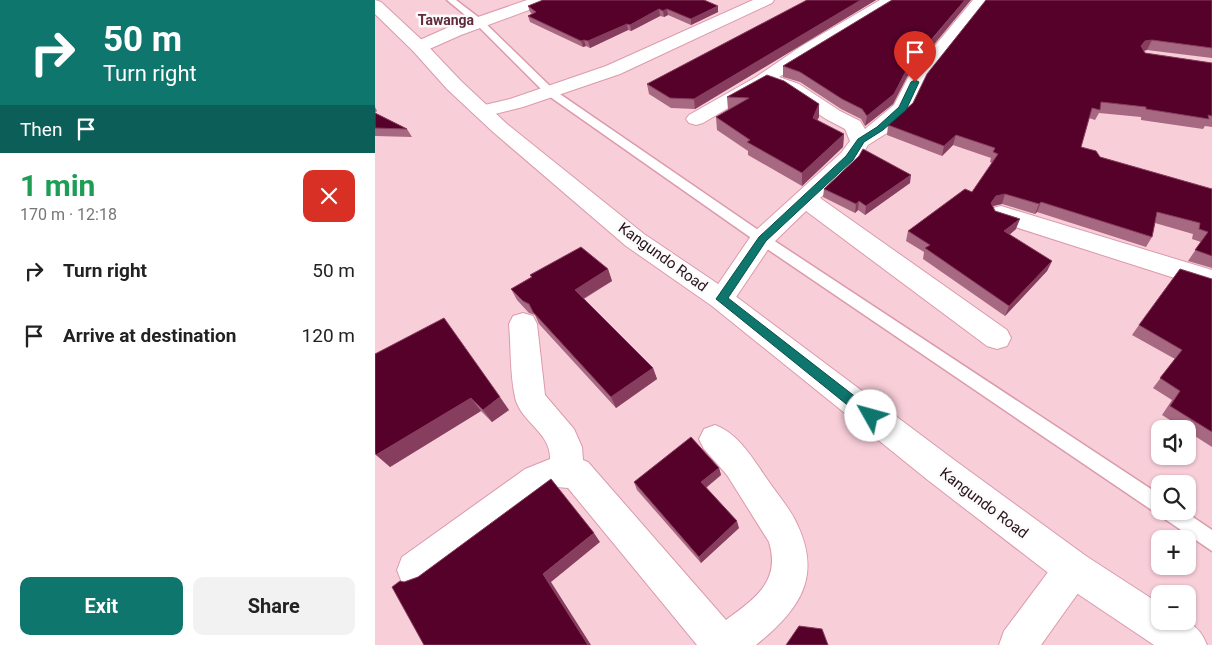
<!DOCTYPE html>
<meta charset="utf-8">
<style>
:root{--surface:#fff;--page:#f2f2f2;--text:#222;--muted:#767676;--accent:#0f766e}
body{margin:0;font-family:Roboto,sans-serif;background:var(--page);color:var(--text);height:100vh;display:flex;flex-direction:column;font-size:19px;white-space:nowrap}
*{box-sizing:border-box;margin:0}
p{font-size:16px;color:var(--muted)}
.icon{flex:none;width:28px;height:28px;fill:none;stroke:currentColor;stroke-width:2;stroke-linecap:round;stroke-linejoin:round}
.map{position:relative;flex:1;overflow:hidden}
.sheet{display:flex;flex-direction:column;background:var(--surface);width:375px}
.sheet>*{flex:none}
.hud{background:#0f766e;color:#fff;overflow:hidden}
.tools{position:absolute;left:776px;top:420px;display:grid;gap:10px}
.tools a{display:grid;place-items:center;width:45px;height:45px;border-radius:10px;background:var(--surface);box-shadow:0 1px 4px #0004;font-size:25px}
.pin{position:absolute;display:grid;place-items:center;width:42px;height:42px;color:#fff;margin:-51px -21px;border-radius:50% 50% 50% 0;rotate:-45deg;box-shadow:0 0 5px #0007}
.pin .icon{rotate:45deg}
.me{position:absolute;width:55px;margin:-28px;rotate:308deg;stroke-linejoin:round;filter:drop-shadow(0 0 4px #0008)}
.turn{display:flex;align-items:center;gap:18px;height:105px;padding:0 20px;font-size:22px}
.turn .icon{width:65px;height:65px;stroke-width:2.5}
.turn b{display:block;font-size:35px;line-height:42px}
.then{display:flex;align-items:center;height:48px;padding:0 20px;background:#0003;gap:10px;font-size:19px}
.round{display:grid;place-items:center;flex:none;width:52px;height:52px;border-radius:10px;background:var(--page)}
.summary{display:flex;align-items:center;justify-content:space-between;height:85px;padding:0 20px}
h1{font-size:30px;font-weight:700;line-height:38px;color:#1e9e55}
.action{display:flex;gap:10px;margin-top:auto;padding:10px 20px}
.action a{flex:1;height:58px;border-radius:10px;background:var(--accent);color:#fff;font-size:20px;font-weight:700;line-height:58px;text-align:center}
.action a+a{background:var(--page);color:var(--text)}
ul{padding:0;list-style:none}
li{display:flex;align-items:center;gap:15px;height:65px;padding:0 20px}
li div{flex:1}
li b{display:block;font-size:19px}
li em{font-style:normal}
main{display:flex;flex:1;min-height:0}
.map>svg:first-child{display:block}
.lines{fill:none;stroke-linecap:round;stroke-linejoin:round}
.lane-casing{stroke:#db9aac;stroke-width:3}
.street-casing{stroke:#db9aac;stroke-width:2}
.secondary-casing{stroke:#db9aac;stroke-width:2}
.highway-casing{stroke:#db9aac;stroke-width:2}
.lane{fill:#fff;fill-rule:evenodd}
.street{fill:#fff;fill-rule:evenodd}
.secondary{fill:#fff;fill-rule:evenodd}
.highway{fill:#fff;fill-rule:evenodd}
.wall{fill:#a76881}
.shaded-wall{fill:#873e5e}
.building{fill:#560129;stroke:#873e5e}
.route{fill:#0f766e;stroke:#0a4d48}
.labels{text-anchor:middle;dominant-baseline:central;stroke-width:5;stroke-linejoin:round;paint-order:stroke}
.far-neighbourhood-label{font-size:14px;font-weight:bold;fill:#612b3d;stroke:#fbfbfb}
.street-label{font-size:15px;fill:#291119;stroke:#fbfbfb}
</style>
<main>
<section class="sheet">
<div class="hud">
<div class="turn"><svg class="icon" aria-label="right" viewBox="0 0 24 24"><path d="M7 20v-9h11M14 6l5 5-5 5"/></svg><div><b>50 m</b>Turn right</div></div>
<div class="then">Then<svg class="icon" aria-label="arrive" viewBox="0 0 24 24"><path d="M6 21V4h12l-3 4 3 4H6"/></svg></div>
</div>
<div class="summary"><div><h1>1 min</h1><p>170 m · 12:18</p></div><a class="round" style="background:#d93025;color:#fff"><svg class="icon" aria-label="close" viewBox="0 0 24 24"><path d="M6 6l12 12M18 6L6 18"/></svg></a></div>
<ul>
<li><svg class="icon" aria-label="right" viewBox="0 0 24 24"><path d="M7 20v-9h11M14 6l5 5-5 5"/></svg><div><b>Turn right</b></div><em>50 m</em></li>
<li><svg class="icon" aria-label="arrive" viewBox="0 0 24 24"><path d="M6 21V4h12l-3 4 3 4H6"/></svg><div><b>Arrive at destination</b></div><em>120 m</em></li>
</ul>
<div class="action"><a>Exit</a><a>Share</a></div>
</section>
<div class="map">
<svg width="837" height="645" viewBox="0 0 837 645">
<rect width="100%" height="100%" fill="#f8ced9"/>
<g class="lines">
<defs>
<polygon id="lane" points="72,0 81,0 107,20 179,90 392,236 785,495 785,511 809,511 837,530 837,551 382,242 171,94 101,24"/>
<g id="street">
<polygon points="152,0 175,0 173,3 86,35 50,51 44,52 38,51 35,47 38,43 74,27"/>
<polygon points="378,0 399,0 397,3 245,74 148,107 108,117 101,115 98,111 101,107 135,99 231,66"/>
<polygon points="505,0 525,0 523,3 404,77 424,84 465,111 485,121 490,129 519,105 533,78 598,0 614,0 549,83 535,112 512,133 493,145 482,163 445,198 632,330 636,338 632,346 622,349 612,346 431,211 396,245 355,306 346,309 337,306 333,299 378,233 466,153 475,141 470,129 451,119 410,92 392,85 328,123 321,125 314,123 311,119 314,115 381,77 425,47"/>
<polygon points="626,206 837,270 837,290 618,220 614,214 618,208"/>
<path d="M148,313l10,3 4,8 8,71 29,34 8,18 1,13 5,2 138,158c29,-22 55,-38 43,-78l-42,-67 -23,-26 -5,-10 5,-10 11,-4c24,9 38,34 52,54 10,15 23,29 30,45 26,54 1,87 -41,121h-59l-129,-157 -11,-1 -8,4 -121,92 -13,5 -13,-5 -5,-13 5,-13 123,-88 25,-10c1,-27 -30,-37 -35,-62 -5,-23 -4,-49 -6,-73l4,-8z"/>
</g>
<polygon id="secondary" points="698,551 711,556 716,569 711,582 666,645 624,645 629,631 685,556"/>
<path id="highway" d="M0,0l6,2 44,41 36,38 46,43 137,110 86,58 223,167 133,97 74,48v17c25,0 37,-1 47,24h-53l-94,-63 -131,-101 -217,-175 -86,-60 -133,-114 -46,-43 -34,-38 -38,-37z"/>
</defs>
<use href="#lane" class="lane-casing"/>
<use href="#street" class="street-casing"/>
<use href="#secondary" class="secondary-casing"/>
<use href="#highway" class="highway-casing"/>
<use href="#lane" class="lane"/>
<use href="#street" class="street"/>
<use href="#secondary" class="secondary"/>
<use href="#highway" class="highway"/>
</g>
<g class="wall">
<polygon points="168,0 343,12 316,25 293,15 289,17 285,16 256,31 253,30 215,48 211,46 208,47 155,22 153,16 157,14 155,12 153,6"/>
<polygon points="432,0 501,0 320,109 296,108 274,94 272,84"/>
<polygon points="837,0 837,58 772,50 769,51 770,53 837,63 837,127 830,126 828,129 766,120 766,117 724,113 720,120 714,118 706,147 725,157 837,189 837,268 813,261 826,242 817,239 818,234 780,223 777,237 771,247 662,212 660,214 627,204 618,206 620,211 641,229 634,235 677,261 672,271 630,316 548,259 549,252 531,241 533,231 597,192 617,163 615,162 616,158 578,145 567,156 512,135 513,125 538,103"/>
<polygon points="408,66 532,77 518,104 490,126 486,119 466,109 425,82 408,77"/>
<polygon points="392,75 444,104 444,117 442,120 469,134 468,147 427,186 373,155 373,151 342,130 341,117 353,110 352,97"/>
<polygon points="0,107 2,111 0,113 32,129 37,137 0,136"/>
<polygon points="535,183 490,215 483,210 480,213 448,197 449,189"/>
<polygon points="233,269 237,281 209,299 278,368 282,379 241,408 164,324 160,315 154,313 142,300 136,289 156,277 155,275"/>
<polygon points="837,279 837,447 812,431 812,429 809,429 787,415 797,400 778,388 800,359 757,335 764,325"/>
<polygon points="0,354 134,410 117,422 106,411 15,467"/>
<polygon points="344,468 346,475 331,488 364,528 326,563 262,490 259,482"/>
</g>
<g class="shaded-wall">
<polygon points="486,0 501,0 320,109 319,99"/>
<polygon points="590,0 596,0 532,77 518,104 490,126 492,116"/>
<polygon points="343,6 343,12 316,25 316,19"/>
<polygon points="284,9 285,16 256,31 255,25"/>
<polygon points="292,9 293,15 289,17 288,11"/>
<polygon points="252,24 253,30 215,48 213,41"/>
<polygon points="209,40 211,46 208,47 206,41"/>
<polygon points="777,40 772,50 766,51 766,46 770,41"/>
<polygon points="444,104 444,117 437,130 438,118"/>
<polygon points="469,134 468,147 427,186 427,173"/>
<polygon points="581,135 578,145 567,156 569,146"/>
<polygon points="536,175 535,183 490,215 491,206"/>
<polygon points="630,194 627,204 618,206 616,203 621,196"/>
<polygon points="484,201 483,210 480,213 481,204"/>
<polygon points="666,202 662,212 660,214 664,204"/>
<polygon points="645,219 641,229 626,242 629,231"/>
<polygon points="677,261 672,271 630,316 634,306"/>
<polygon points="233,269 237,281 204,301 200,290"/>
<polygon points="278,368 282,379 241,408 236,397"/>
<polygon points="125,397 134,410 117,422 108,410"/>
<polygon points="96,398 106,411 15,467 1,455"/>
<polygon points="344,468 346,475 328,490 326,482"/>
<polygon points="362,521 364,528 326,563 324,557"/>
<polygon points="219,533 225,542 176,582 216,645 213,645 168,574"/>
</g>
<g class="building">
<polygon points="168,0 329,0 343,6 316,19 292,9 288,11 284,9 255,25 252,24 213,41 209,40 206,41 153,16 161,12 153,6"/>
<polygon points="432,0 486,0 319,99 295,98 272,84"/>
<polygon points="517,0 590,0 533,67 519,94 492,116 487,109 467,99 425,72 408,66"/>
<polygon points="611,0 837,0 837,48 777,40 770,41 766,46 770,53 837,63 837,116 833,115 834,119 771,109 771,107 726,102 725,110 717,108 706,147 721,151 725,157 837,189 837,256 820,250 833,232 824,229 825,223 782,212 777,237 666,202 664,204 630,194 621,196 616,203 620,211 645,219 629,231 677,261 634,306 550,248 555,245 533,231 590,189 597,192 623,154 618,152 620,148 581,135 569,146 513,125 538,103 552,74"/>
<polygon points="392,75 409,81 444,104 438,118 469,134 427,173 372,142 375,140 341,117 374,98 352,97"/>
<polygon points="0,113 32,129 0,128"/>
<polygon points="488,149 536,175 491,206 484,201 481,204 449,189 484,156"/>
<polygon points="206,247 233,269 200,290 278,368 236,397 158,312 154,304 148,301 136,289 157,277 155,275"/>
<polygon points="805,269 837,279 837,432 795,406 805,391 785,378 807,350 764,325"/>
<polygon points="69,318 125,397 108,410 96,398 1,455 0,452 0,354"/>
<polygon points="316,437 344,468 326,482 362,521 324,557 259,482"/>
<polygon points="176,479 219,533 168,574 213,645 49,645 17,587 25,581 29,582 43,577"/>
<polygon points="424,626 447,629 453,645 411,645"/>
</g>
<polygon class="route" points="540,80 544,82 531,110 508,130 489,142 478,160 391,241 353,298 500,412 502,416 500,420 496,422 491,420 341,299 384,237 471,156 483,139 502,127 524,107 536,82"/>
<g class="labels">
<g class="far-neighbourhood-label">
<text x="71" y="20">Tawanga</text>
</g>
<g class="street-label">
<text transform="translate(288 257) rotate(36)">Kangundo Road</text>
<text transform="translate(609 503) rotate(37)">Kangundo Road</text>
</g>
</g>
</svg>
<div class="tools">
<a><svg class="icon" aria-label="sound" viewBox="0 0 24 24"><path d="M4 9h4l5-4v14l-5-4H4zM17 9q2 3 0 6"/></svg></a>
<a><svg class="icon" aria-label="search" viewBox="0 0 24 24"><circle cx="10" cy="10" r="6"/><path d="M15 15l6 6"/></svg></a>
<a>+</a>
<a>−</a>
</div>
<div class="pin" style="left:540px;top:82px;background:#d93025"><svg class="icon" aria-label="arrive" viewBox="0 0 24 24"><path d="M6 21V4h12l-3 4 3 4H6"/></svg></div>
<svg class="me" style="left:496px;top:416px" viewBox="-20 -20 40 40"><circle r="19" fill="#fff"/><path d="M0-13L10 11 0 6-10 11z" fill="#0f766e"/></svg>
</div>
</main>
